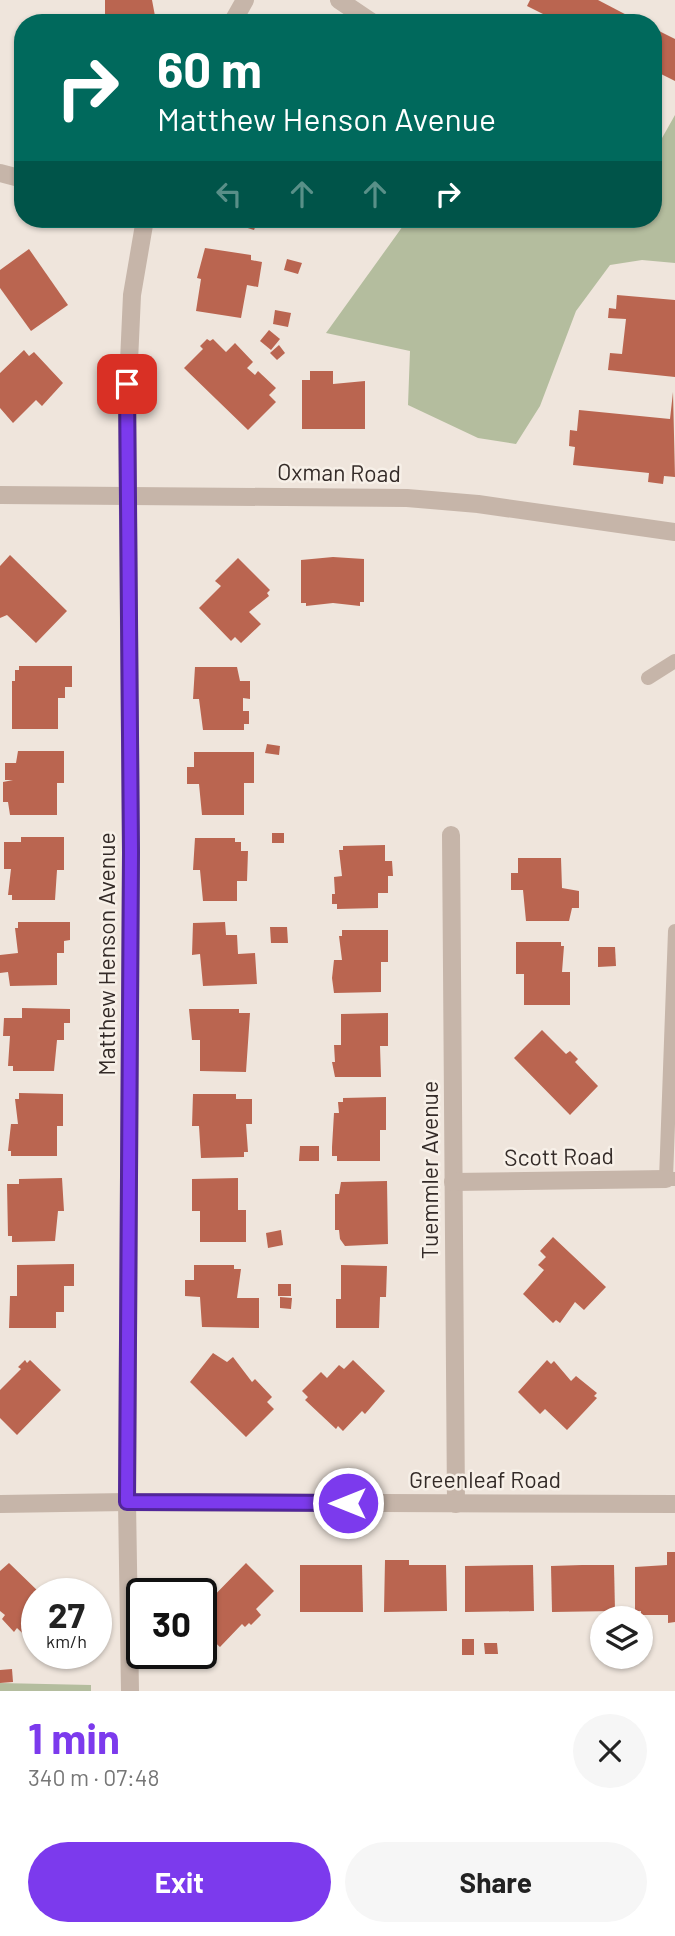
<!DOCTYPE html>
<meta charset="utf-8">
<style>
:root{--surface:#fff;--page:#f6f6f6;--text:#222;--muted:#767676;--accent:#7c3aed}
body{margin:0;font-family:Barlow,sans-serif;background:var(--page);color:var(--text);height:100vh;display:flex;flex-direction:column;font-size:26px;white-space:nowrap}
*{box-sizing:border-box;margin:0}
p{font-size:23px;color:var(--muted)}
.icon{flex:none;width:38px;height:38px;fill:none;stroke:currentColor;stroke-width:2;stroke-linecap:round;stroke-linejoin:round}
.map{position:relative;height:1691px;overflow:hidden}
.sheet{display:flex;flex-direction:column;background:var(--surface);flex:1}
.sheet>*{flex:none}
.guide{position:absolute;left:14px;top:14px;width:648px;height:214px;border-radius:28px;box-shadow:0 2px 5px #0004;background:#00695c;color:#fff;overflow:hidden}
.buttons{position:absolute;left:590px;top:1606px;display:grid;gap:14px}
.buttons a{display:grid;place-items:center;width:63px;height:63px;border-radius:50%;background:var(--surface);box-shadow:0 2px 5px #0004;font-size:35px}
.speed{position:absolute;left:21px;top:1578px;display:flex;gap:14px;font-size:35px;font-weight:700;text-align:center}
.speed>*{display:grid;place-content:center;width:91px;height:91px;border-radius:50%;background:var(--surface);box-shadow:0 2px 5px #0004;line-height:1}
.speed small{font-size:18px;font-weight:400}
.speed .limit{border:4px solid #111;border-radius:10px;background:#fff;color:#111}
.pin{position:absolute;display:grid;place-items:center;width:60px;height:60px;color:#fff;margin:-30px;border-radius:14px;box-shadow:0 4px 10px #0006}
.me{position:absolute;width:77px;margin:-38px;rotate:270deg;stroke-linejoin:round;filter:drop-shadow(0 0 5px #0008)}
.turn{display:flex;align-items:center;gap:24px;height:147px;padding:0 28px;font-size:32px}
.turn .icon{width:91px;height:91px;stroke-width:2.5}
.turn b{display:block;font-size:49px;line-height:60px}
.lanes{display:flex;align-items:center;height:66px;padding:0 28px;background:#0003;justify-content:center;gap:35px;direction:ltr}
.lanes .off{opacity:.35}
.round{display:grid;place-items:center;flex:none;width:74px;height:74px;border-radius:37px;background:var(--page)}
.headline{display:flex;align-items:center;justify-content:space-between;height:119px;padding:0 28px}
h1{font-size:42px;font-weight:700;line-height:52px;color:var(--accent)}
.button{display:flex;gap:14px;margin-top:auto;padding:14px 28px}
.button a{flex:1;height:80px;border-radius:42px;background:var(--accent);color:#fff;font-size:28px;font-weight:700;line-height:80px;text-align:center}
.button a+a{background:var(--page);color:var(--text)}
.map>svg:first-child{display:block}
.green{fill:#b4bd9e}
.building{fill:#ba6550}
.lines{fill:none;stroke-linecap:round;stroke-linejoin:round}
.service{stroke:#c6b5a9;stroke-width:14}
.minor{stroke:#c6b5a9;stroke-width:18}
.tertiary{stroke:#c6b5a9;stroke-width:18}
.route-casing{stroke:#51269a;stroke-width:18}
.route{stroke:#7c3aed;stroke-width:12}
.labels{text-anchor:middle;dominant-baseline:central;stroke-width:5;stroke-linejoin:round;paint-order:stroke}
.street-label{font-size:23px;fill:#342b28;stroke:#f7f0e8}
</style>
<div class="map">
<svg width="675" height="1691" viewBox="0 0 675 1691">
<rect width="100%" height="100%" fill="#efe5dc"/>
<g class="green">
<polygon points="675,115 675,263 642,260 610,265 576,311 540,406 516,444 478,438 408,405 410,351 326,333 408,219 653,219 653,154"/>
<polygon points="0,1683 91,1685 91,1691 0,1691"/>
</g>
<g class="building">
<polygon points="105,0 152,0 155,16 109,23 105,19"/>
<polygon points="530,0 598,0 642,23 561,23 527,6"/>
<polygon points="653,28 675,39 675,81 653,70"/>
<polygon points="219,219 264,219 261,227 256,225 254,230"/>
<polygon points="205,248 251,255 251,260 262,262 258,287 247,285 241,318 196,311 201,279 197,278"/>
<polygon points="29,249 68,305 31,331 0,288 0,270"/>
<polygon points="287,259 302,263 298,274 284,270"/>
<polygon points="617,295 675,300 675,377 608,370 610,353 622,354 626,319 608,318 609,308 616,309"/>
<polygon points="275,310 291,313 288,327 273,324"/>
<polygon points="269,330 280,339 271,350 260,341"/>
<polygon points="207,339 210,341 213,339 226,352 235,343 253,362 247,368 255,375 258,371 276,388 269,395 276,402 248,430 184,368 203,349 200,346"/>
<polygon points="279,345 285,353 277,360 270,353"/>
<polygon points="24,350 29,356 34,352 63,383 42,406 36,400 13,423 0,408 0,373"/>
<polygon points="310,371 333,371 333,384 365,381 365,429 302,429 302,380 310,380"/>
<polygon points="673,392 675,477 664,476 663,484 648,482 649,473 573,465 575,447 569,446 570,430 577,431 579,410 670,419"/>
<polygon points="10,555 67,611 36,643 7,615 0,618 0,566"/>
<polygon points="333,557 364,559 364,602 360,602 360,606 333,603 306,606 306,603 301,603 301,560"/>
<polygon points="238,558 270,590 267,593 269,596 249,612 261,624 241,643 235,637 231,641 199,608 221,586 215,581"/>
<polygon points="19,666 72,666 72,687 65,687 65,698 58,698 58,729 12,729 12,681 15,681 15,670 19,670"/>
<polygon points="195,667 237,667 240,681 250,681 250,699 243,698 243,711 249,711 249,724 244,724 244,730 203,730 199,699 193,699"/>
<polygon points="267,744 280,746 279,755 265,753"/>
<polygon points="18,751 64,751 64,783 57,783 57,815 10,815 8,802 3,802 3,782 13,780 5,780 5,763 16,763"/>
<polygon points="194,752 254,752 254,783 244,783 244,815 202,815 199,784 187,784 187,767 194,767"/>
<rect x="272" y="833" width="12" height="10"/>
<polygon points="21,837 64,837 64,870 57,870 55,900 12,900 12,895 8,895 11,869 4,869 4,842 21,842"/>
<polygon points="195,838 235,838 235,842 241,842 241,851 248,851 247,881 237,881 237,901 203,901 200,870 193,870"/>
<polygon points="385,845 385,861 392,861 393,876 388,876 388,893 378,893 378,908 337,909 337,904 332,904 332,894 335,894 334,877 342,876 339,850 343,850 343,846"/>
<polygon points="518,858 561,858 562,888 579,891 579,908 572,908 569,921 526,921 523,890 511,890 511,873 518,873"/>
<polygon points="18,922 70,922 70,940 64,941 64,953 57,953 57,985 10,986 8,972 0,973 0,955 18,953 15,928 18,928"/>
<polygon points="225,922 226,935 237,935 238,954 255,953 257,984 203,986 200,954 192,955 193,923"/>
<polygon points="270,927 287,927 288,943 271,943"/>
<polygon points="342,930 388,930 388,962 381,962 381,992 334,993 332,978 334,960 342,960 339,936 342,936"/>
<polygon points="516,942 561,942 561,946 564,946 562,972 570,972 570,1005 524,1005 524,974 516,974"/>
<polygon points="598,947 615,947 616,966 598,967"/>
<polygon points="22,1008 70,1009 70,1023 64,1023 64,1040 57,1040 54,1071 13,1071 13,1066 8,1066 10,1036 3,1036 4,1018 22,1018"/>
<polygon points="189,1009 239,1009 239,1013 250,1013 246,1072 200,1071 200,1040 192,1040"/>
<polygon points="388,1013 388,1046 380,1046 381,1077 335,1077 332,1062 335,1062 334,1045 341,1045 341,1014"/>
<polygon points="542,1030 566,1054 570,1051 578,1059 575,1062 598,1086 570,1115 514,1058"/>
<polygon points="19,1093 63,1094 63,1126 57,1126 57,1156 11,1156 11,1151 8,1151 11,1124 18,1124 15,1099 19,1099"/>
<polygon points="193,1094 236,1094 236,1099 252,1099 252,1124 246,1124 248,1152 244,1152 244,1157 201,1158 199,1126 192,1126"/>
<polygon points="386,1097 386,1130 380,1130 380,1161 337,1161 337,1156 332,1156 332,1147 334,1113 339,1113 338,1102 343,1102 343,1098"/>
<polygon points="300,1146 319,1146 319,1161 299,1161"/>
<polygon points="62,1178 64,1211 58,1211 55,1241 12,1242 12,1236 8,1236 7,1184 19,1184 19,1179"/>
<polygon points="238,1178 238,1210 246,1210 246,1242 200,1242 200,1211 192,1211 192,1179"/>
<polygon points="387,1181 388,1244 345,1246 340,1239 339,1230 335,1230 335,1194 339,1194 341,1182"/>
<polygon points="281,1230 283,1245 268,1248 266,1233"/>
<polygon points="553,1237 606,1287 584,1310 575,1302 560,1323 556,1320 553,1323 523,1294 544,1270 538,1265 546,1257 540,1251"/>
<polygon points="74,1264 74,1286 64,1286 64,1312 56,1312 56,1328 9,1328 10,1296 17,1296 17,1265"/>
<polygon points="194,1265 234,1265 234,1269 241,1269 237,1298 259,1298 259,1328 202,1327 200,1297 185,1296 185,1280 194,1280"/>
<polygon points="341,1265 387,1266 386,1297 380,1297 379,1328 336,1328 336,1299 341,1299"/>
<rect x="278" y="1284" width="13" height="12"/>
<polygon points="280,1297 292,1298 291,1309 280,1308"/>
<polygon points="213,1353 227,1362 233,1357 252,1382 255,1379 272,1397 267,1402 274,1409 246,1437 190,1382"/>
<polygon points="25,1360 27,1363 30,1360 61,1390 17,1435 0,1418 0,1390 21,1369 18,1367"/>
<polygon points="353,1360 385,1391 365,1414 362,1411 343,1431 338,1426 336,1429 305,1400 308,1397 302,1391 321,1372 327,1378 339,1365 344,1369"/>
<polygon points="547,1360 551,1364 554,1361 571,1381 576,1376 597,1393 594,1396 597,1398 567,1430 545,1409 540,1414 518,1392"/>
<polygon points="667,1552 675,1552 675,1622 668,1623 668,1615 641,1615 641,1611 635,1611 635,1567 667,1565"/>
<polygon points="385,1560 409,1560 409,1565 446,1565 447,1611 384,1612"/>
<polygon points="9,1563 41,1594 37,1594 37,1647 17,1628 14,1632 2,1619 5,1615 0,1611 0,1571"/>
<polygon points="246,1563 274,1591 256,1609 261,1615 251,1625 249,1623 245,1627 242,1624 220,1647 201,1630 201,1609"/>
<polygon points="300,1565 362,1565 363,1612 300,1612"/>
<polygon points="533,1565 534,1611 465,1612 465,1566"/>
<polygon points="582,1565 614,1565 615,1611 552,1612 551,1566"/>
<rect x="462" y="1639" width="12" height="16"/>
<polygon points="484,1643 497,1643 498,1654 485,1654"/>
<polygon points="12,1669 13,1682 0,1683 0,1670"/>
</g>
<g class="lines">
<g class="service">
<polyline points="648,678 675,661"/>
<polyline points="675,931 666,1179 675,1179"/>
</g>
<g class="minor">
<polyline points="339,0 373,23"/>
<polyline points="0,173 23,179"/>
<polyline points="0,495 407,498 478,504 675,532"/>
<polyline points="451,835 456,1504"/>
<polyline points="453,1182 666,1179"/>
<polyline points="127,1502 675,1504"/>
</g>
<g class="tertiary">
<polyline points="232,23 245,0"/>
<polyline points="0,1504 127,1502"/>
<polyline points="130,1691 127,1502 131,853 127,406 132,295 145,219"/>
</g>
</g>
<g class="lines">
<defs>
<polyline id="route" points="127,384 131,852 127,1502 348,1503"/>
</defs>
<use href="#route" class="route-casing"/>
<use href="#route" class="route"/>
</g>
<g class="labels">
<g class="street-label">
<text transform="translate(339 472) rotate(1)">Oxman Road</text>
<text transform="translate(106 954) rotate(-90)">Matthew Henson Avenue</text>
<text transform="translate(559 1156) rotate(-1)">Scott Road</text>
<text transform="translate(429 1170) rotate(-90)">Tuemmler Avenue</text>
<text x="485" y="1479">Greenleaf Road</text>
</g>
</g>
</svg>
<div class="buttons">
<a><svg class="icon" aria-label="layers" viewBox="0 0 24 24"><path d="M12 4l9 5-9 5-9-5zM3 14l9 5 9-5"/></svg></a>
</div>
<div class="speed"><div>27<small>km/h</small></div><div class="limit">30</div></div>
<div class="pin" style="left:127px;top:384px;background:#d93025"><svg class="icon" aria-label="arrive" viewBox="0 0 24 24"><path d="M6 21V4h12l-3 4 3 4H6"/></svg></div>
<svg class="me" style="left:348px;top:1503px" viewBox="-20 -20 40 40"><circle r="17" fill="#7c3aed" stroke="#fff" stroke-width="3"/><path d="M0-11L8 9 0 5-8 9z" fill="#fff"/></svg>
<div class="guide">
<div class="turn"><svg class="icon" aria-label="right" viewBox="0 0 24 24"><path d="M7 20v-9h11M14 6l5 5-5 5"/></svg><div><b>60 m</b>Matthew Henson Avenue</div></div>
<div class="lanes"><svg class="icon off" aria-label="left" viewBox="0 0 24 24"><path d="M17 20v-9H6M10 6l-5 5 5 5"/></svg><svg class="icon off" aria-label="ahead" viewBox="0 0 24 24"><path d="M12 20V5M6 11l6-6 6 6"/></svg><svg class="icon off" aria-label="ahead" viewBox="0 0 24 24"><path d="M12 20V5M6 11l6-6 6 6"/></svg><svg class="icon" aria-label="right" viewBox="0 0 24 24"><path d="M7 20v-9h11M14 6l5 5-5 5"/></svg></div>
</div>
</div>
<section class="sheet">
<div class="headline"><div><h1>1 min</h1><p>340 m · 07:48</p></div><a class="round"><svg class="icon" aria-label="close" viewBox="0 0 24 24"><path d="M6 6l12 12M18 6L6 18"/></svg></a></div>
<div class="button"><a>Exit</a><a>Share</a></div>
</section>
